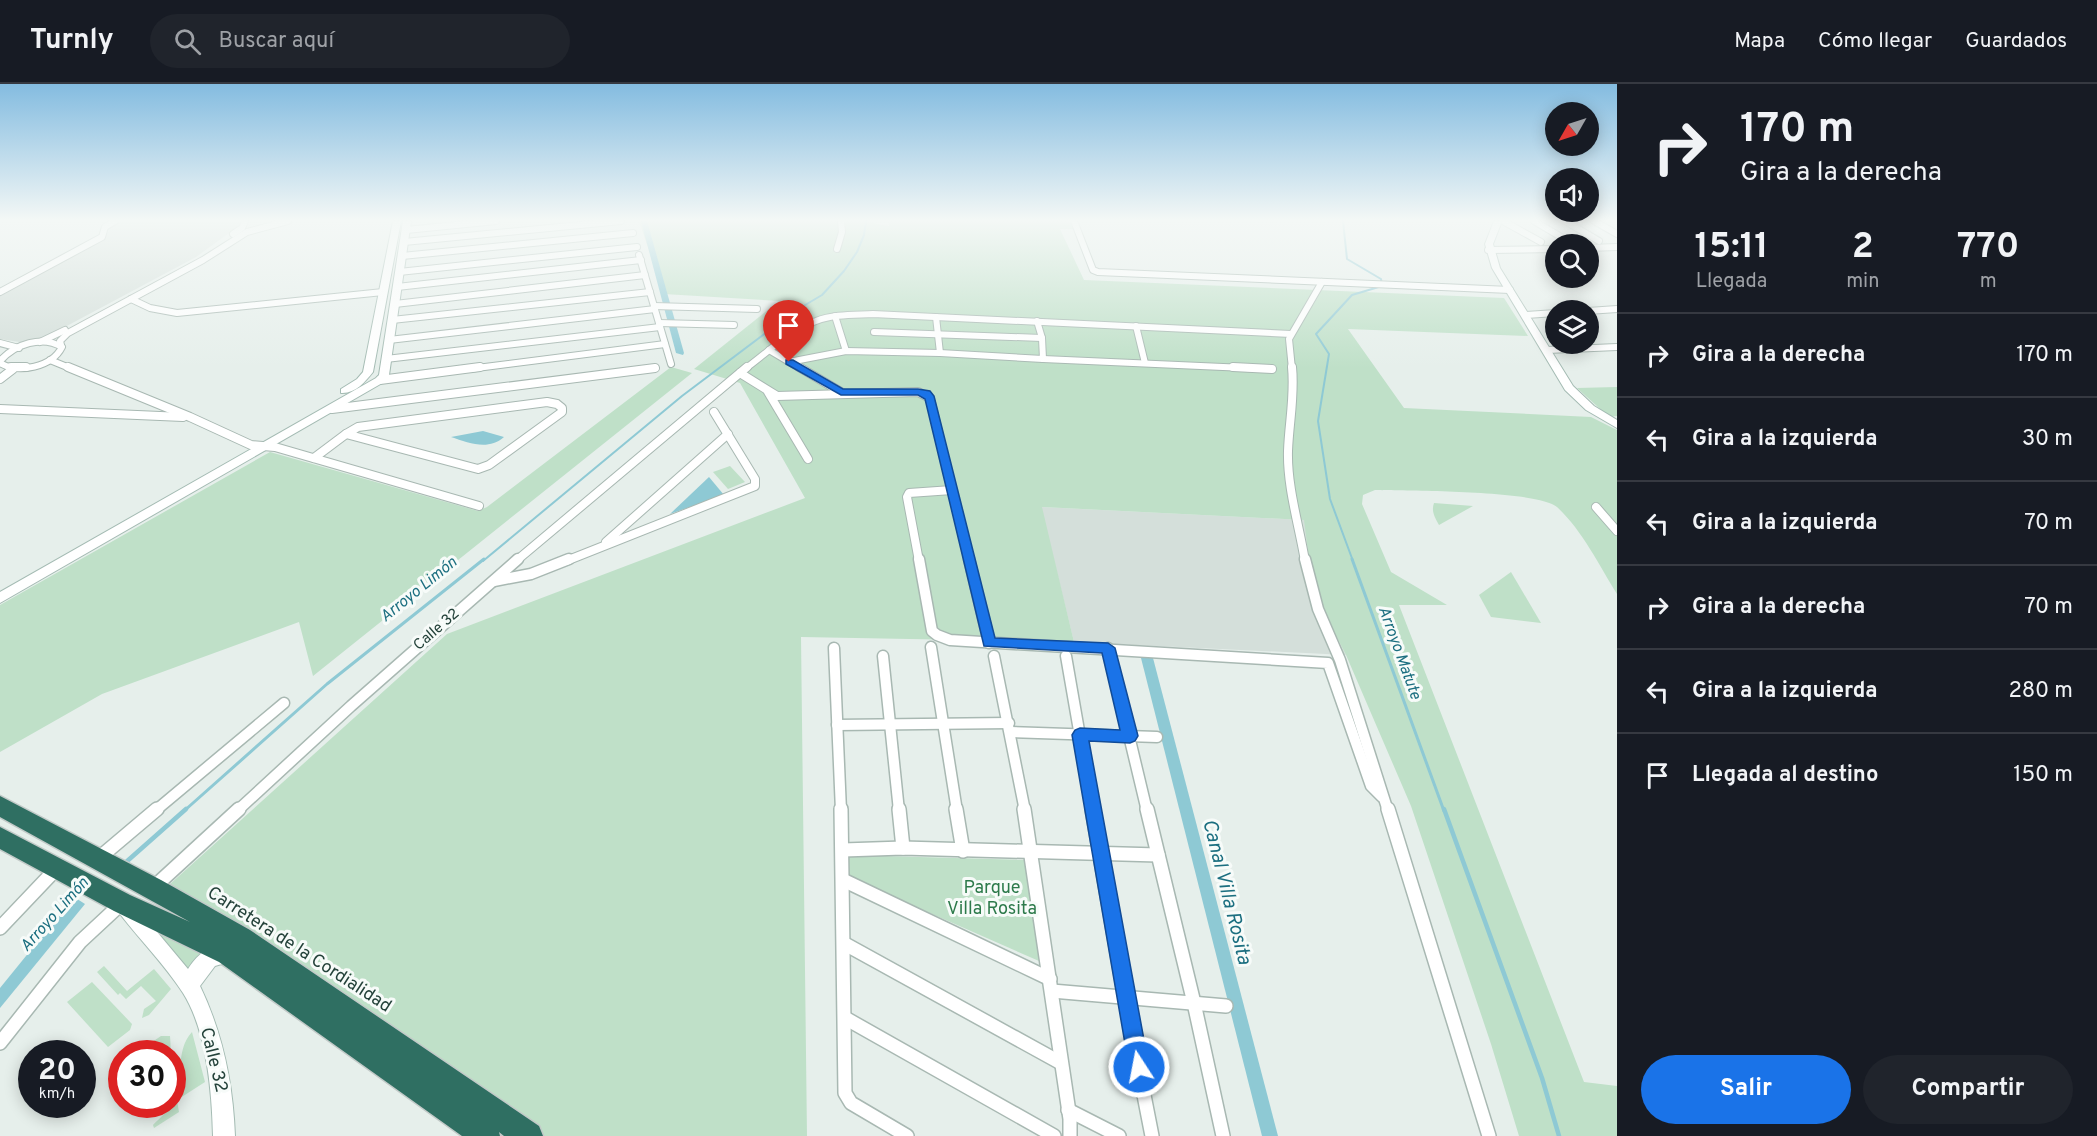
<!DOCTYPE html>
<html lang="es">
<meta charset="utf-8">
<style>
:root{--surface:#171b24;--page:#20242c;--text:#f1f3f6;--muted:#9ea1a6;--line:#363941;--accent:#1a73e8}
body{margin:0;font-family:Overpass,sans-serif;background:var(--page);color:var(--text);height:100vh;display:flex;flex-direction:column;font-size:22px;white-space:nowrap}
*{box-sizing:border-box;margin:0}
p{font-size:20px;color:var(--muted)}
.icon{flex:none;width:33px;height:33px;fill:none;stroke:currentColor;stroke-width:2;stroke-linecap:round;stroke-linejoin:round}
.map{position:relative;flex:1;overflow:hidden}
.side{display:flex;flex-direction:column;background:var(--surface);width:480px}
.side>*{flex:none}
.hud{background:#171b24;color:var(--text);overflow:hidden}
.needle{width:39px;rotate:231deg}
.buttons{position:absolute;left:1545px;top:18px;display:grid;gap:12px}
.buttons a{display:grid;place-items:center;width:54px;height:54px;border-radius:50%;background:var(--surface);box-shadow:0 3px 15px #0003;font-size:30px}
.speed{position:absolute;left:18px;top:956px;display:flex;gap:12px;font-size:30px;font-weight:700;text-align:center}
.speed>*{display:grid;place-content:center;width:78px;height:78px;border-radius:50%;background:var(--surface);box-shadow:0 3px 15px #0003;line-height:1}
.speed small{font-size:15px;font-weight:400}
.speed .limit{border:9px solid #d22;background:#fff;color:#111}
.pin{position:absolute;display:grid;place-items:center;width:51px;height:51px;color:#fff;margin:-62px -26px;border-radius:50% 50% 50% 0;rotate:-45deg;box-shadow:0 0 6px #0007}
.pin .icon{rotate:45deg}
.me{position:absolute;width:66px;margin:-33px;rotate:349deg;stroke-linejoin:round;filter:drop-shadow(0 0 4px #0008)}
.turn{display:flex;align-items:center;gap:21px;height:126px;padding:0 24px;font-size:27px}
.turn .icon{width:78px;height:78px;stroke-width:2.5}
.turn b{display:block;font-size:42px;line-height:51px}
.eta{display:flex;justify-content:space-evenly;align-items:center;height:102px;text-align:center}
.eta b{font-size:36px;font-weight:700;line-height:42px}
.cta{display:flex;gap:12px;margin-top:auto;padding:12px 24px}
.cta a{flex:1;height:69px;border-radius:36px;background:var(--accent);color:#fff;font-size:24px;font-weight:700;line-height:69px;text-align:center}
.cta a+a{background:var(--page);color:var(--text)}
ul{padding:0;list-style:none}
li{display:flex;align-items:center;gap:18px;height:84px;padding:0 24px;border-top:2px solid var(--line)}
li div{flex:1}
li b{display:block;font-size:22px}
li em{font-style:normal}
header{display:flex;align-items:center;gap:36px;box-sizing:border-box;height:84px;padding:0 30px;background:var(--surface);border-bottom:2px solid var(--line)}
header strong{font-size:28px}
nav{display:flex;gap:33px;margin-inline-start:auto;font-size:21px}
.search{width:420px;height:54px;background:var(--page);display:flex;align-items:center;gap:15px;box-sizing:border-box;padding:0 21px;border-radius:33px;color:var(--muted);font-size:22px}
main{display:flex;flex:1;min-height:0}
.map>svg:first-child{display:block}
.built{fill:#d4dfda}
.green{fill:#bfe0c8}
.water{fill:#8ec9d4}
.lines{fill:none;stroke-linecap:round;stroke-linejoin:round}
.stream-far2{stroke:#8ec9d4;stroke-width:2}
.stream-far1{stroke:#8ec9d4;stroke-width:3}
.stream{stroke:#8ec9d4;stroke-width:4.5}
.canal{fill:#8ec9d4;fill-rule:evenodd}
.street-far3-casing{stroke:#a8b8b2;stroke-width:8}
.street-far2-casing{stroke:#a8b8b2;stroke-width:10}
.street-far1-casing{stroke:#a8b8b2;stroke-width:13}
.street-casing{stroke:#a8b8b2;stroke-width:16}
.secondary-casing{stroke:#a4bbb3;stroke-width:2}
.highway-casing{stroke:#c2cac8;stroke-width:3}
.street-far3{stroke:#fff;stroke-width:6}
.street-far2{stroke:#fff;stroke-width:8}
.street-far1{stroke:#fff;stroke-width:10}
.street{stroke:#fff;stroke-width:13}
.secondary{fill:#fff;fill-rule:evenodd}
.highway{fill:#2f6f62;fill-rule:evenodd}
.route{fill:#1a73e8;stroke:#114b97;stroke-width:1.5}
.labels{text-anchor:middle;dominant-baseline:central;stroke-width:6;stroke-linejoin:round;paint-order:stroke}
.street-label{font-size:15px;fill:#24423a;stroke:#f7fbf9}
.water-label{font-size:16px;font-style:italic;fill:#1c6f80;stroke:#f7fbf9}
.near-park-label{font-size:18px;fill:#2d7a4b;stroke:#f7fbf9}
.near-street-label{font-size:18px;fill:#24423a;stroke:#f7fbf9}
.near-water-label{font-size:20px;font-style:italic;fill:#1c6f80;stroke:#f7fbf9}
</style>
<header>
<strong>Turnly</strong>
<div class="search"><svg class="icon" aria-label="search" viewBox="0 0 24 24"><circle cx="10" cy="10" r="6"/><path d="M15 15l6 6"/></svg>Buscar aquí</div>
<nav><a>Mapa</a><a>Cómo llegar</a><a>Guardados</a></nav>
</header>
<main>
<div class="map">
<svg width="1617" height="1052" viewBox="0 0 1617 1052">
<rect width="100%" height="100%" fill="#e6efeb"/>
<g class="built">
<polygon points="121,137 240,137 240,141 196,173 48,252 26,259 0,255 0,210 106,152 112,141"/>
<polygon points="1041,423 1305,436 1313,507 1346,571 1074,558"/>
</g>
<g class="green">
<path d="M639,137h222l28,5v-5h180l4,8h-13l24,51 420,18 24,38 -180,-7 56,79 187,9 26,13v164c-18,-29 -35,-64 -60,-87 -20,-17 -149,-16 -182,-17l-12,5 -1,9 29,68 56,33h-48l185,477 33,4v50h-98l-28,-92 -80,-238 -65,-151 -33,-64 -9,-71 -262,-13 32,135 -273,-5 6,499h-263l-375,-251 278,-251 358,-136 -65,-115 -46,-14 85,-68 -115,-7z"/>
<polygon points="671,283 692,289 313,592 299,538 102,610 0,668 0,521 270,368 478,427 487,423"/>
<polygon points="1617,303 1617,332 1609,333 1577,304"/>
<polygon points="730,382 745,398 728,405 713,388"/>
<path d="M1434,419l39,3 -34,19c-4,-7 -8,-14 -5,-22z"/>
<polygon points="1511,488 1541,539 1491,533 1479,511"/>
<polygon points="848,771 1027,776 1039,877 848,793"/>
<polygon points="130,826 214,870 190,889"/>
<polygon points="104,882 127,907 154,885 171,905 149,931 142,934 144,925 156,917 141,902 126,915 120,909 118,911 97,888"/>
<polygon points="92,898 132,940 130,946 108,963 67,918"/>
<path d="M192,948l13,50 -28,18 2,12 -25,16 -1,-3c6,-6 16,-15 19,-21 13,-22 2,-53 20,-72z"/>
<polygon points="161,952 170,952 171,969 136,969"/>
</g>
<g class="water">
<path d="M483,347l21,6c-16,14 -35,6 -53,0z"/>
<polygon points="709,393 724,411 670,430"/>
<polygon points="74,813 85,820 0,924 0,904"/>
</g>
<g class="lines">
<g class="stream-far2">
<polyline points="1343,137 1347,175 1381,195 1382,202 1352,211 1316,250 1329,270 1318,337 1330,415 1353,477"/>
<polyline points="483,477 682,312 795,227 822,211 844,187 857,168 864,151 866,137"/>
</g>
<g class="stream-far1">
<polyline points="1352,475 1444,727"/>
<polyline points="184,727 327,600 484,475"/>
</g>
<g class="stream">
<polyline points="1444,725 1542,994 1559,1052"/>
<polyline points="125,779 186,725"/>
</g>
<g class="canal">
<polygon points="641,137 647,137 684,269 683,271 676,269"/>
<polygon points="1147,570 1151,571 1153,574 1278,1052 1262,1052 1141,574 1143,571"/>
</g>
<defs>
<g id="street-far3">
<polyline points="1074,137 1093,186 1098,188 1510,206"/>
<polyline points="1503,137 1541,158"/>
<polyline points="1534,137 1568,157"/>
<polyline points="1565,137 1599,157"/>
<polyline points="1594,137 1617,150"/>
<polyline points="406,146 496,137"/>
<polyline points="233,150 242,144 245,137"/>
<polyline points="404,158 621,137"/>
<polyline points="1588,164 1617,163"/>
<polyline points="837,165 842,148 841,137"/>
<polyline points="1488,166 1556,165"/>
<polyline points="639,171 671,280"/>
<polyline points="402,172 633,149"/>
<polyline points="399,188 637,163"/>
<polyline points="397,203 641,176"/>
<polyline points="0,208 102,153 105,143 115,137"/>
<polyline points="131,215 150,224 177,229 383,208"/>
<polyline points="395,220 645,191"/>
<polyline points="654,222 757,225"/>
<polyline points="1588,227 1617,225"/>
<polyline points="1526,231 1556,229"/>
<polyline points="835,232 846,267"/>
<polyline points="936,233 940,269"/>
<polyline points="392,236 650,208"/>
<polyline points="659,239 734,241"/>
<polyline points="1136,242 1145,279"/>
<polyline points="874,248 1042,254"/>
<polyline points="389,256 655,225"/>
<polyline points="40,258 65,246"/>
<polyline points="0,259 19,264"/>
<polyline points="61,261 60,257 68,249 203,176 247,148 288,137"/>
<polyline points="769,266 801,285"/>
<polyline points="1547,266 1617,263"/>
<polyline points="386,275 660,243"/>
<polyline points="1043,275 1268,285"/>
<polyline points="50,276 72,285"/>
<path d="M0,277c15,-17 42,-26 62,-14 -10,20 -43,27 -62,16"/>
<polyline points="789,278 846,267 940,269 1043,275 1042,254 1037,237"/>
<polyline points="469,285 665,260"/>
<polyline points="649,285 655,284"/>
<path d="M745,285c22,-16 45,-39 71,-48 18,-7 38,-6 57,-7l418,20"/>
<polyline points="1292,285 1289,255 1322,198"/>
</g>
<g id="street-far2">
<polyline points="11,283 26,283"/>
<polyline points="68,283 190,333 251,361 275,363 479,422"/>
<polyline points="799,283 841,308"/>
<polyline points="1233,283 1272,285"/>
<path d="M1292,283c3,29 -3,55 -4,84 -1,36 11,74 17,110"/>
<polyline points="740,289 777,312 918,308 930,314 969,477"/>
<polyline points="0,295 13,285"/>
<polyline points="380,296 480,283"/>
<polyline points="768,308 808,375"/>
<polygon points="547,318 557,320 562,324 562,328 489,381 478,385 346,350 358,343"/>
<polyline points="0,325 183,333"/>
<polyline points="332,325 655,284"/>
<polyline points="314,374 346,350"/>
<polyline points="1596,423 1617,447"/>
<polyline points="606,458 728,350"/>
<polyline points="516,477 747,283"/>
<polyline points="566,477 755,402 755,395 714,328"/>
<polyline points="919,477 907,413 909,409 952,406"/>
</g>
<g id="street-far1">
<polyline points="919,475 932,547 937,551 950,556 1328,579 1371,702 1382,713"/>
<polyline points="969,475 989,559"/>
<polyline points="1305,475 1318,525 1340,576 1388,727"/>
<polyline points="494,497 531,490 569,475"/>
<polyline points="931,563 957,727"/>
<polyline points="834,564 841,727"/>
<polyline points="1108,564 1147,727"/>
<polyline points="883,572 899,727"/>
<polyline points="994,572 1025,727"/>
<polyline points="1066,572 1093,727"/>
<polyline points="837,641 1009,639"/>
<polyline points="1010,648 1157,653"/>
<polyline points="155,727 284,619"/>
<polyline points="237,727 351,622 518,475"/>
</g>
<g id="street">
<polyline points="841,725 845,1009 851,1019 907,1052"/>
<polyline points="899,725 903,764"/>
<polyline points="956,725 963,767"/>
<polyline points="1024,725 1070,1035 1070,1052"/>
<polyline points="1092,725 1125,914 1152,1052"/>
<polyline points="1147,725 1194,919 1223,1052"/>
<polyline points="1388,725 1489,1052"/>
<polyline points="843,766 903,764 1158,771"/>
<polyline points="99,774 157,725"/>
<polyline points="843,796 1050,895"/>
<polyline points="153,804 239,725"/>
<polyline points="0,844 57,784"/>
<polyline points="845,860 1061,979"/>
<polyline points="1052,907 1226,922"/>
<polyline points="845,934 1054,1052"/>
<polyline points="0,959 80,858 122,819"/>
<polyline points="1068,1026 1119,1052"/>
</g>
<g id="secondary">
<path d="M393,137h8l-28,151c-8,10 -18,22 -32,21v-4l16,-10 6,-7z"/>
<polygon points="403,137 411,137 389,291 384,298 0,519 0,508 376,294 379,291"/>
<polygon points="1494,137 1502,137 1493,160 1500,184 1573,302 1594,322 1617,336 1617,344 1586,326 1565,306 1492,184 1485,160"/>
<path d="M126,815l6,3 56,67c9,-15 27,-30 47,-23l2,7 -2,7 -20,6 -15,20c23,48 33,97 35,150h-22c-1,-44 -6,-105 -30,-143 -18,-28 -43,-53 -63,-79l-3,-6 3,-6z"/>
</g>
<polygon id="highway" points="0,712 161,796 250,846 539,1042 543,1052 504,1052 499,1048 500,1052 462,1052 219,878 114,827 0,765 0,743 130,811 190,838 0,733"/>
</defs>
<use href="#street-far3" class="street-far3-casing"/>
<use href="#street-far2" class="street-far2-casing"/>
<use href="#street-far1" class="street-far1-casing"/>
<use href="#street" class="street-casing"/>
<use href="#secondary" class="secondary-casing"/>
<use href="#highway" class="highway-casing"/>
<use href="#street-far3" class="street-far3"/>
<use href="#street-far2" class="street-far2"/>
<use href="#street-far1" class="street-far1"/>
<use href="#street" class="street"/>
<use href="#secondary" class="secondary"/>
<use href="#highway" class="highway"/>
</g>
<linearGradient id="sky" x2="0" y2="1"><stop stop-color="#84bce0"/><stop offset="0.48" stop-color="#f4f8f6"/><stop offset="1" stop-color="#f4f8f6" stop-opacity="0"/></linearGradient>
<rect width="1617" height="284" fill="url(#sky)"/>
<polygon class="route" points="786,276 793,276 843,305 918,305 930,307 934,312 995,554 1108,559 1115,564 1138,652 1135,657 1130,659 1089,657 1149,983 1146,990 1139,993 1132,990 1129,983 1072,651 1075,646 1080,644 1120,646 1102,569 984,562 925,315 918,311 841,311 786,280"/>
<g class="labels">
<g class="street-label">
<text transform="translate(437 546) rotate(-41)">Calle 32</text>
</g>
<g class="water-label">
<text transform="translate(419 506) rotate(-39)">Arroyo Limón</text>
<text transform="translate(1399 569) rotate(70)">Arroyo Matute</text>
<text transform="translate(55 831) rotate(-48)">Arroyo Limón</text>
</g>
<g class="near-park-label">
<text x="992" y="804">Parque<tspan x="992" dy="21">Villa Rosita</tspan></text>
</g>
<g class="near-street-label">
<text transform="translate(299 866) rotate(33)">Carretera de la Cordialidad</text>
<text transform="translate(213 976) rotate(76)">Calle 32</text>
</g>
<g class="near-water-label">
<text transform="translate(1226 808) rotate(76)">Canal Villa Rosita</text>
</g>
</g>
</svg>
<div class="buttons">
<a><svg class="needle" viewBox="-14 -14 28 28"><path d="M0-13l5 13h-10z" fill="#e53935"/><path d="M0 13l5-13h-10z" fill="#9ea1a6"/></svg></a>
<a><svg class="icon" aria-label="sound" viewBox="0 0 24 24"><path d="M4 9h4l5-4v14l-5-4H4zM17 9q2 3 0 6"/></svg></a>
<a><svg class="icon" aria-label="search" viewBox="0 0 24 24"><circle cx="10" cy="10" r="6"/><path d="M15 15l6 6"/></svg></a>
<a><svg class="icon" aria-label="layers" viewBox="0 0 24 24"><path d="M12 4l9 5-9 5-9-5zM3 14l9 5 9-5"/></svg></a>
</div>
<div class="speed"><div>20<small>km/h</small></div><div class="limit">30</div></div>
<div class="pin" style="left:789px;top:278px;background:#d93025"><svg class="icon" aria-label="arrive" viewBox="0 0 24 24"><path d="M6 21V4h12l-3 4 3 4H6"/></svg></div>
<svg class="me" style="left:1139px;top:983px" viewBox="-20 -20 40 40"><circle r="17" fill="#1a73e8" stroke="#fff" stroke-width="3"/><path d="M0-11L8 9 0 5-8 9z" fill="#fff"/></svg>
</div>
<section class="side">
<div class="hud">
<div class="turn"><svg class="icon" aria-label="right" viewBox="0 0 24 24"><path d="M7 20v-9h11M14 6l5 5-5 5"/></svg><div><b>170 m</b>Gira a la derecha</div></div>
</div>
<div class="eta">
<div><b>15:11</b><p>Llegada</p></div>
<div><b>2</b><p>min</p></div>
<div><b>770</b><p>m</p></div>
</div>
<ul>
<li><svg class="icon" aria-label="right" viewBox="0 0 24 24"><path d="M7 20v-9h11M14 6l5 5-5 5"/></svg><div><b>Gira a la derecha</b></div><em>170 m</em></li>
<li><svg class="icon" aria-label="left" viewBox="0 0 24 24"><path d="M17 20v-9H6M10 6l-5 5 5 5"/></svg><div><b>Gira a la izquierda</b></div><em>30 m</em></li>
<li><svg class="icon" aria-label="left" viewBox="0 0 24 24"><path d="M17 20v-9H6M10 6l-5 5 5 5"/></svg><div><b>Gira a la izquierda</b></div><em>70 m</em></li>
<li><svg class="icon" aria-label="right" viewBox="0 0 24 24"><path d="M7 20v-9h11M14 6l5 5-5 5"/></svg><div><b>Gira a la derecha</b></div><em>70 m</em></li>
<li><svg class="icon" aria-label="left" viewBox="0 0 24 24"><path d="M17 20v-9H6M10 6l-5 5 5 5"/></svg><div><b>Gira a la izquierda</b></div><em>280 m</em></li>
<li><svg class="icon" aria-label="arrive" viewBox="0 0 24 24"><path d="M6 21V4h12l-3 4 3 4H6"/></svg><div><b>Llegada al destino</b></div><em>150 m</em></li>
</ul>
<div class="cta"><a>Salir</a><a>Compartir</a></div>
</section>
</main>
